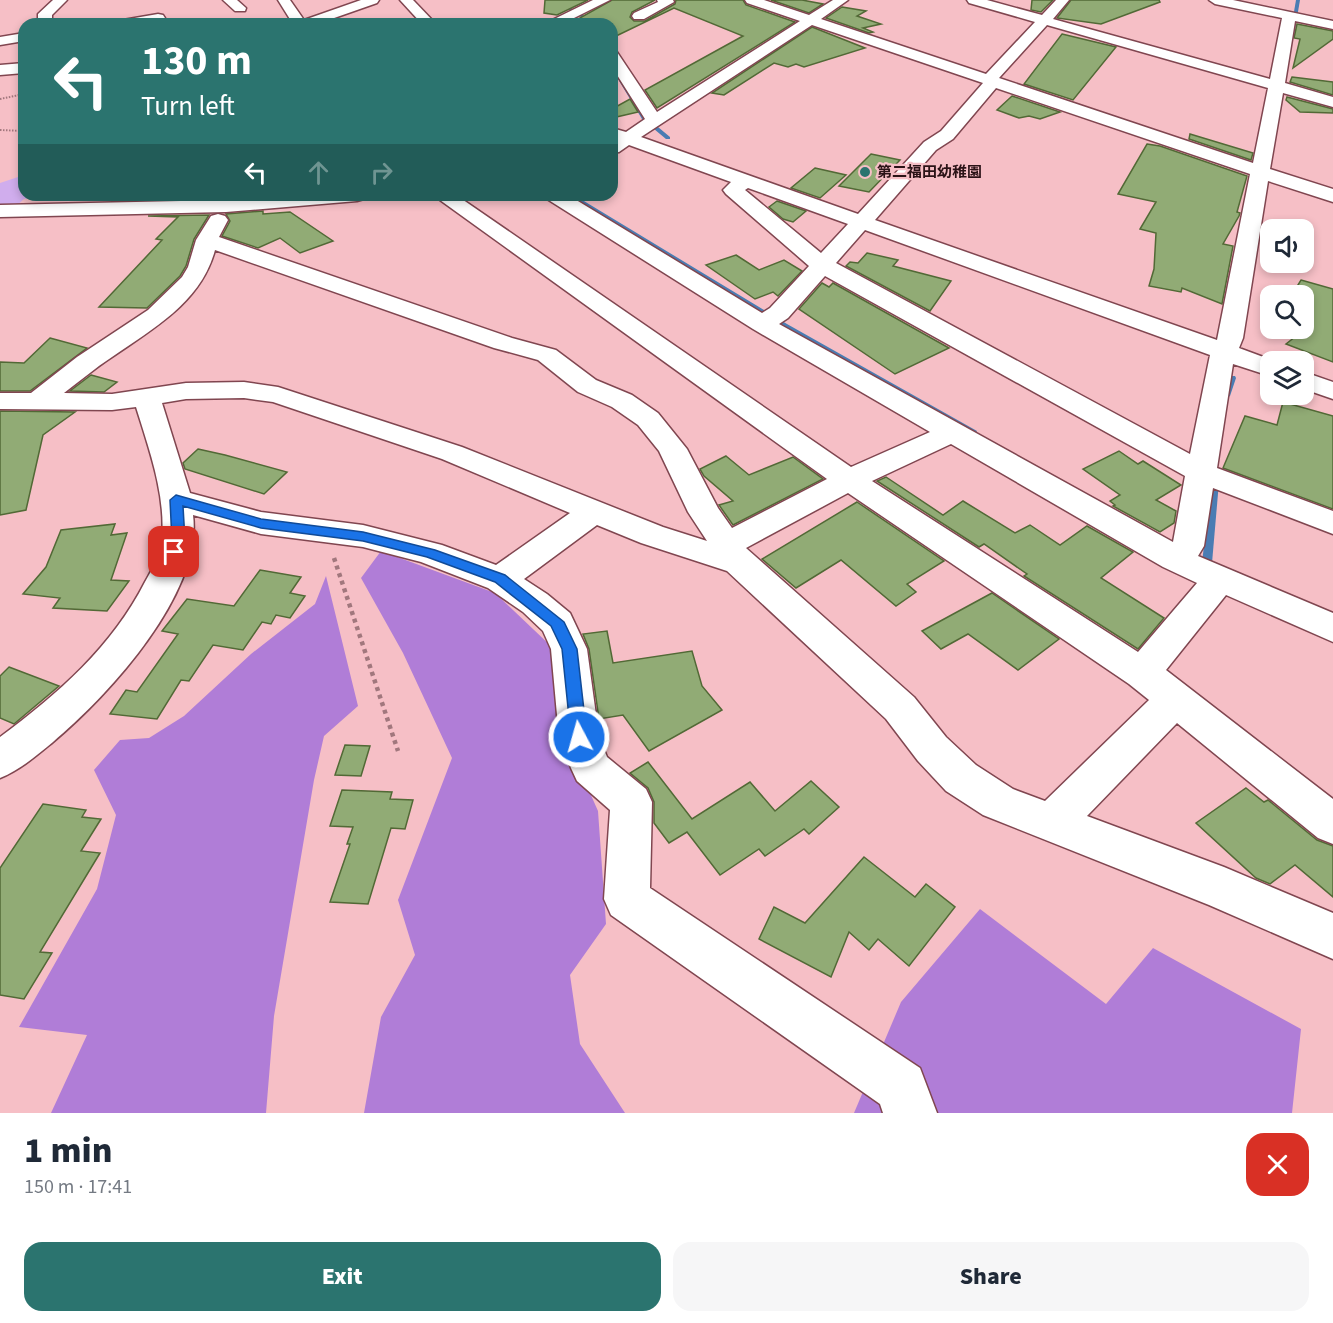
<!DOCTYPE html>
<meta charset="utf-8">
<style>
:root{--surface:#fff;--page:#f6f6f7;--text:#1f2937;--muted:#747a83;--accent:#2b746f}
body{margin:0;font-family:"Source Sans 3","Noto Sans JP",sans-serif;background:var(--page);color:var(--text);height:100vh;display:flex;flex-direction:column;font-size:22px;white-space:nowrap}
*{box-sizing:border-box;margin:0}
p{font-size:20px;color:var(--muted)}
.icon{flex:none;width:33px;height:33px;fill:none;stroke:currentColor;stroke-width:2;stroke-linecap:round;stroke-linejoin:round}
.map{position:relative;height:1113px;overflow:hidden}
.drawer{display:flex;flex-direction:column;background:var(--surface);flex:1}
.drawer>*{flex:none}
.hud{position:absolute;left:18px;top:18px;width:600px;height:183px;border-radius:18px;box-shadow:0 3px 9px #0003;background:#2b746f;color:#fff;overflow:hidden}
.buttons{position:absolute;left:1260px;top:219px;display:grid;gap:12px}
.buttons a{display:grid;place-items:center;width:54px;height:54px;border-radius:12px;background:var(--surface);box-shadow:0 3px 9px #0003;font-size:30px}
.pin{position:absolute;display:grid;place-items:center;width:51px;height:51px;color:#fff;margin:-26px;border-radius:12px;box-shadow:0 3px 9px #0006}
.me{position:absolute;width:66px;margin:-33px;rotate:354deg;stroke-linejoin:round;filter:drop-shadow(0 0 4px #0008)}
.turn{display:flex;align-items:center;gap:21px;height:126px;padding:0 24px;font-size:27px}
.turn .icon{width:78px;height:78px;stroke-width:2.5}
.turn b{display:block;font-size:42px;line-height:51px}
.lanes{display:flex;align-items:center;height:57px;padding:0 24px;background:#0003;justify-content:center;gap:30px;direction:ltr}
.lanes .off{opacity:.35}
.round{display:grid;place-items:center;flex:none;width:63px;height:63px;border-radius:18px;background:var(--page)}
.head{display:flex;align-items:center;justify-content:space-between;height:102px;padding:0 24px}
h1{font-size:36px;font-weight:800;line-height:45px}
.action{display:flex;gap:12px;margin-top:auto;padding:12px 24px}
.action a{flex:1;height:69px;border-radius:18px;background:var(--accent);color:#fff;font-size:24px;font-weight:800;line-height:69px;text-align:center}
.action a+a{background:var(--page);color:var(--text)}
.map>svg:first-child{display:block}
.green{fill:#d0aded}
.forest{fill:#b07dd7}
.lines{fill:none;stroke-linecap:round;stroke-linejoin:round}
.stream{fill:#4a7cb3;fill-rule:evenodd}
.building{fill:#91ab75;stroke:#526936;stroke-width:1.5}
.minor-casing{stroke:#804650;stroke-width:3}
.path-far2{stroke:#a1777d;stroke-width:1.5;stroke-dasharray:1.5 1.5;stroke-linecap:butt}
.path-far1{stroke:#a1777d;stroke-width:2;stroke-dasharray:1.5 1.5;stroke-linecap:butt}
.path{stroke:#a1777d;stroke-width:4.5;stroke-dasharray:4 4;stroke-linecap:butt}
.minor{fill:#fff;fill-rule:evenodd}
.route{fill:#1a73e8;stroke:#114b97;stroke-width:1.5}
.poi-dot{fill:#2b746f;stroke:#f6bfc6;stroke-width:2}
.labels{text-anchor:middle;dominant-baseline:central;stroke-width:4.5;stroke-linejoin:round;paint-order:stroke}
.far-poi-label{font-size:15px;font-weight:bold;fill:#2b1317;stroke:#f6bfc6;text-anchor:start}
</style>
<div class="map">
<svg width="1333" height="1113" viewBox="0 0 1333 1113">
<rect width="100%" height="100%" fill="#f6bfc6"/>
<polygon class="green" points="24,175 24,195 51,195 24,199 14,208 0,208 0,183"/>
<g class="forest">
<polygon points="381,551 495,593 553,648 559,723 598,811 606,924 570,975 580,1044 625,1113 364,1113 381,1017 415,955 398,900 452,758 403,653 361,578"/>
<polygon points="326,576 358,706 324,736 314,780 274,1016 266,1113 51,1113 87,1035 19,1027 97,889 116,815 94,770 120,740 149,738 184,716 251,654 315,604"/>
<polygon points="980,909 1106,1004 1153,948 1301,1029 1292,1113 854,1113 901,1002"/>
</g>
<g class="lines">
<g class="stream">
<polygon points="553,0 557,0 582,14 589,24 585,24 580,16"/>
<polygon points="1296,0 1300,0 1294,35 1292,36 1290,35"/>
<polygon points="612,65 646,117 670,137 670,139 666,139 642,119 612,69"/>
<polygon points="567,195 574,195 787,324 977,431 976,433 970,433 783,326"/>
<polygon points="1229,376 1235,376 1236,378 1230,396 1226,398 1222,396"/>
<polygon points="1215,479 1219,482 1212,563 1207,566 1202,563 1211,482"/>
</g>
</g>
<g class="building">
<polygon points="545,0 588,0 557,15 544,13"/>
<polygon points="612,0 655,0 632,12 630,17 634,21 645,21 675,4 676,0 743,0 746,5 795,22 657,108 645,90 743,36 674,8 612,38 612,24 578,19"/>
<polygon points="771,0 802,0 823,4 809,13"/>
<polygon points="1032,0 1053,0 1041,12 1031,10"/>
<polygon points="1071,0 1159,0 1160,2 1101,24 1057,18"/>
<polygon points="842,7 866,11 857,16 881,24 863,28 873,32 869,33 826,18"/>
<polygon points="1297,24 1333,31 1333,39 1293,68 1300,39 1294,38"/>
<polygon points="812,27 865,48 804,67 796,64 788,67 774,63 724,95 712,93"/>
<polygon points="1062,34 1116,47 1073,100 1024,84"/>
<polygon points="1292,77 1333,82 1333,95 1290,82"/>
<polygon points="1012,96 1060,112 1040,119 1029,116 1019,118 997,110"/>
<polygon points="1287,97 1333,109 1333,113 1300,112 1286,100"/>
<polygon points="630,99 638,112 612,118 612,109"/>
<polygon points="1190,134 1253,153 1251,160 1189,139"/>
<polygon points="1147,144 1160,146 1247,176 1237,212 1240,213 1239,216 1223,244 1233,246 1222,304 1182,288 1181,292 1149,286 1154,269 1156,233 1140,229 1156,202 1118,194"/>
<polygon points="871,154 900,160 869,192 839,186"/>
<polygon points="815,168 846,175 820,198 791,188"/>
<polygon points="148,195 258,195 148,199"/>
<polygon points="777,201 806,211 793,222 783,219 769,207"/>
<polygon points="263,211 263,214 290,212 333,241 300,253 280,238 258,248 222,236 230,221 226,214"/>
<polygon points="209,215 194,239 186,266 180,276 147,308 99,307 162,240 156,239 178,217 148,216"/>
<polygon points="867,253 898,260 893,266 951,281 930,311 846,266 850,262 858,263"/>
<polygon points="736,255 759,270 784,260 802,271 778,296 773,292 755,299 706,265"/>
<polygon points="1301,280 1333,289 1333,362 1286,344 1300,333 1288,328 1304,328 1304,296 1291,296"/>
<polygon points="822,283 829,287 833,283 949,348 895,374 799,309"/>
<polygon points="50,338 87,348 30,391 0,391 0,362 24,363"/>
<polygon points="91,375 117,382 104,392 70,391"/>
<polygon points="1283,402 1333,416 1333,509 1223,468 1245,416 1277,425"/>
<polygon points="0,411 75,412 43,435 26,510 0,515"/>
<polygon points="198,449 225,455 287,472 264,494 185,469 183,463"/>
<polygon points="1119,451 1138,464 1143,461 1181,485 1156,500 1176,511 1174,523 1160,532 1113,506 1115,505 1110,501 1120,495 1083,469"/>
<polygon points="726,456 749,475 793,457 823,479 733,525 719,505 733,501 704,476 700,469"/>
<polygon points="886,477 943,515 963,501 1015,533 1030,525 1060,545 1087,526 1133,552 1101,578 1164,618 1138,649 1024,576 1027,574 984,544 979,547 877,481"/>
<polygon points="857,502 944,561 907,584 916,592 896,606 841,560 796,588 762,559"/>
<polygon points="115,524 111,535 127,533 111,580 129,581 107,611 53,608 60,598 23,594 46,567 61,530"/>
<polygon points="260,570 301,577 290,593 305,596 290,618 276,615 271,624 262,622 243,650 213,645 189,681 181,680 157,719 110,714 126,690 137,692 178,634 162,631 187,599 234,606"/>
<polygon points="992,593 1059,639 1018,670 968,634 941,649 922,631"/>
<polygon points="607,631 613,663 692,651 702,686 722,710 649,751 623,715 599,719 589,649 583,634"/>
<polygon points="9,667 59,686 14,724 0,718 0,676"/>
<polygon points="345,745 370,746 361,776 335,775"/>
<polygon points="648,762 692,819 750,782 775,811 811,781 839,807 809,834 804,829 765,856 759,849 720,875 687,832 669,843 654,823 654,802 648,788 630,773"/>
<polygon points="1246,788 1264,802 1268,800 1317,840 1333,846 1333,897 1295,865 1270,884 1256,878 1196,823"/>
<polygon points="342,790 392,792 390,799 413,800 405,829 391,828 368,904 330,902 350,844 347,844 353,827 330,826"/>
<polygon points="43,804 86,810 82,817 101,819 81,851 100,853 40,952 52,953 24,999 0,995 0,868"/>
<polygon points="864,857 915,897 926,884 955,907 909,966 878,939 869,950 849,932 831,977 759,939 774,907 805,923"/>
</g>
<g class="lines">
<defs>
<g id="minor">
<polygon points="53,0 67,0 52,15 52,24 38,24 38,14"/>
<polygon points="223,0 237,0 246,8 245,11 235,11"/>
<polygon points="278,0 290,0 304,20 361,0 379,0 377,3 317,24 293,24"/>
<polygon points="400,0 413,0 436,24 422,24"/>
<polygon points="593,0 610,0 562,24 544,24"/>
<polygon points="657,0 673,0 674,2 644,19 634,19 632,16 634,13 658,2"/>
<path d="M745,0h19l45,15 24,-15h15l-27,19 165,55 49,-52 -66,-19 -2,-3h20l55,15 14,-15h13l-16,19 217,60 12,-61 -67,-14 -6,-4h24l100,21v8l-38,-8 -10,62 48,14v10l-50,-14 -13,76 63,20v13l-65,-21 -25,157 -4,10 38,14h-7v14l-37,-12 -16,104 116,43v23l-120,-46 -9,58 -6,10 135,57v29l-107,-47 -60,75 167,129v45l-15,-6 -141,-115 -90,93 137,51 109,46v46l-124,-54 -226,-90 -37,-24 -28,-30 -32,-42 -159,-148 -86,-28 -44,-18 -73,54 23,15 23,19 17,36 12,88 8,20 39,32 6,13 -2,86 270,180 17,45h-54l-3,-9 -269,-189 -7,-16 6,-89 -33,-29 -6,-13 -12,-31 -8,-88 -8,-18 -20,-19 -35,-24 -67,-26 -58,-15 -102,-13 -68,-19c10,78 -84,180 -140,227 -17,14 -33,28 -53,36v-41c58,-43 112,-90 145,-155 7,-12 15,-27 17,-42 4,-45 -13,-91 -26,-133l-24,3 -112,-1v-16h31l46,-36 71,-47 34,-33 6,-10 8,-27 15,-24 7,-2 7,2 3,4 -9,17 293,101 44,12 40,30 36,15 26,18 29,36 31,59 14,20 95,-49 -394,-284h23l395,272 79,-35 -177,-103 -206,-130 -3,-4h24l194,118 8,-5 39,-42 -83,-72 -3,-4 8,-8 -102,-37 -10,7 -7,1v-25l14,4 19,-13 -33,-52v-16l5,1 40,60 143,-91 -53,-18zM812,25l171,58 -42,48 -17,11 -66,72 -217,-77zM1047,25l221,63 -15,75 -254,-85zM996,88l254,86 -33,166 -342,-120 61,-70 17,-11zM748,188l100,36 -27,29 -76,-63zM865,230l345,125 -20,99 -354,-191zM215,250l279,98 44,12 40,32 34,15 26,18 21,26 29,61 19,29 -44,-14 -201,-80 -184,-60 -34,-5 -58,1 -74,11 -48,-1c16,-12 31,-25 48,-36 42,-29 89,-55 103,-107zM825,276l360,200 -12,66 -394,-218 9,-6zM244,398l29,4 169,57 128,54 -74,52 -54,-20 -79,-20 -102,-13 -71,-19 -28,-90 24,-4zM951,444l212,123 34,16 -59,69 -266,-171zM848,493l281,191 20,16 -104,101 -32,-12 -37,-24 -30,-28 -32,-40 -168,-149z"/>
<polygon points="158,14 163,15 165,18 163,21 146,24 116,24 123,20"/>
<polygon points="24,33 24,41 0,45 0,37"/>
<polygon points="24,63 24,73 0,75 0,65"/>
<polygon points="285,195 367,195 364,199 357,201 226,212 0,217 0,205 226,200"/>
<polygon points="481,195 507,195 504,199 484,199"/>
<polygon points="1304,372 1333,382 1333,399 1304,389"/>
</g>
</defs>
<use href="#minor" class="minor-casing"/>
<polyline class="path-far2" points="21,95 24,94"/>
<g class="path-far1">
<polyline points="0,99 24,94"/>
<polyline points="0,130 24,131"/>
</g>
<polyline class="path" points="334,558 398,751"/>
<use href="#minor" class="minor"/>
</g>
<polygon class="route" points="176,495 261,519 363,532 435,550 505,575 564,622 577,649 587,737 585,742 579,744 573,742 571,737 562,649 551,626 495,582 427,557 363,541 261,528 183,506 185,541 179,556 174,557 168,552 172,541 170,500"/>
<circle class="poi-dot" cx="865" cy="172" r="6"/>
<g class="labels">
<g class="far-poi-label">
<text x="877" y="172">第二福田幼稚園</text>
</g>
</g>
</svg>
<div class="buttons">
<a><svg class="icon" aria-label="sound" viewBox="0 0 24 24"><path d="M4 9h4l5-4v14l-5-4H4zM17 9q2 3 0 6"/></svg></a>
<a><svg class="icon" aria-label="search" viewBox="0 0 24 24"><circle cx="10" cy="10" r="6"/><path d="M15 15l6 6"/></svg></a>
<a><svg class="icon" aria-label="layers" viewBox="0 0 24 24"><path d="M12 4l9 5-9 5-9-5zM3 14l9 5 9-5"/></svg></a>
</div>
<div class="pin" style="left:174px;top:552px;background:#d93025"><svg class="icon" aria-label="arrive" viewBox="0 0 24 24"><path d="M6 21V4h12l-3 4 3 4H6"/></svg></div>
<svg class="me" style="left:579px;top:737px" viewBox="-20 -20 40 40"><circle r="17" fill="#1a73e8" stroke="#fff" stroke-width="3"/><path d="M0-11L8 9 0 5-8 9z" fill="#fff"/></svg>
<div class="hud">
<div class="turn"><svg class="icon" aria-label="left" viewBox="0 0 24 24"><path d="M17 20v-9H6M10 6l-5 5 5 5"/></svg><div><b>130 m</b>Turn left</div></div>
<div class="lanes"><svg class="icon" aria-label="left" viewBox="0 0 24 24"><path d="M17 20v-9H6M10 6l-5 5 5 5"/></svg><svg class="icon off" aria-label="ahead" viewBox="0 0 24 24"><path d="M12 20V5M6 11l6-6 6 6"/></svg><svg class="icon off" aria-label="right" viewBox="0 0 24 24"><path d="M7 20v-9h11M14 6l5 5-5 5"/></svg></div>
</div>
</div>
<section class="drawer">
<div class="head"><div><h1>1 min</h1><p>150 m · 17:41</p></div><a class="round" style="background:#d93025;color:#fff"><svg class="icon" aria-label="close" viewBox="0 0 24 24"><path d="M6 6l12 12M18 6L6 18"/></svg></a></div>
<div class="action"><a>Exit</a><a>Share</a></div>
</section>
